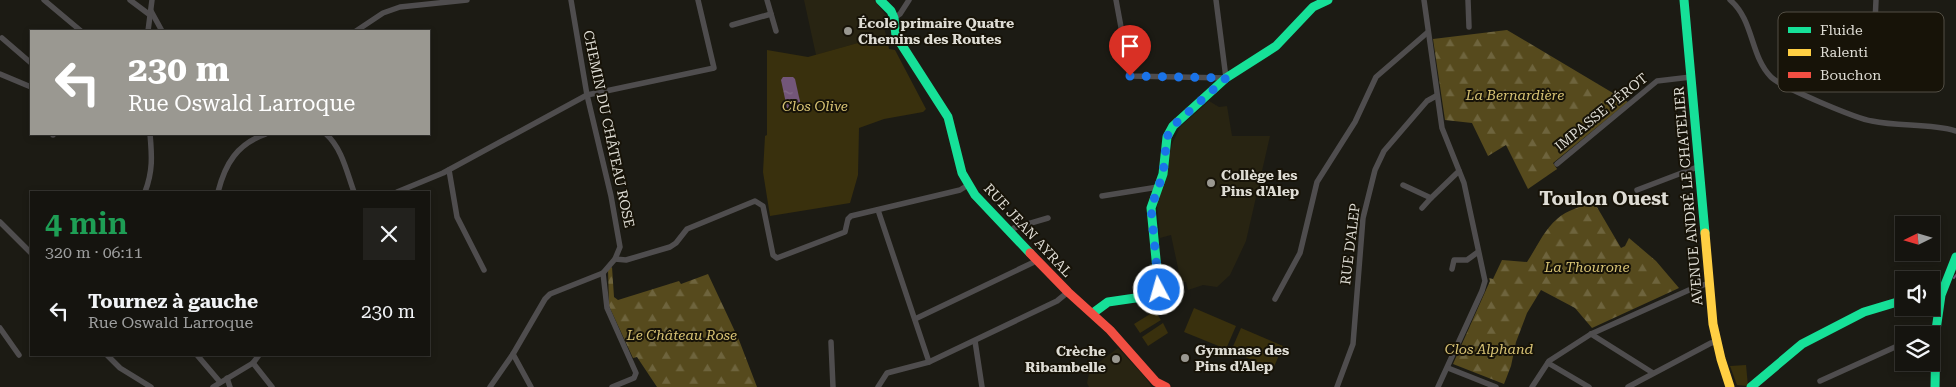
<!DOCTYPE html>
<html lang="fr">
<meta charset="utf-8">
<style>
:root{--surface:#15140f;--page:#22211d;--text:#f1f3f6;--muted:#9d9e9e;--line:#34332f}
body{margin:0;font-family:"Roboto Serif",serif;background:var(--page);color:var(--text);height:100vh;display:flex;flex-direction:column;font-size:19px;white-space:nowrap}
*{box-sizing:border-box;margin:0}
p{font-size:16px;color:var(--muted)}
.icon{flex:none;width:28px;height:28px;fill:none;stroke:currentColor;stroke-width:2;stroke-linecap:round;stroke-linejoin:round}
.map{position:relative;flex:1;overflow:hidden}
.panel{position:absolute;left:30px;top:191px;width:400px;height:165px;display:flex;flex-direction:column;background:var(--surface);border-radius:0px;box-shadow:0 2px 8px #0003,0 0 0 1px var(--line)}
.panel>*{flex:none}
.hud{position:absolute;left:30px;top:30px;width:400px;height:105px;border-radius:0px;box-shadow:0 2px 8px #0003,0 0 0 1px var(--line);background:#9a9891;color:#fff;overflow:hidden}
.needle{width:32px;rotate:265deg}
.controls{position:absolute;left:1895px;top:216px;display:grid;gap:10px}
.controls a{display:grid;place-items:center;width:45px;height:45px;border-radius:0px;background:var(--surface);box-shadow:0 2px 8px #0003,0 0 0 1px var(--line);font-size:25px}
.pin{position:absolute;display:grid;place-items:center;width:42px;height:42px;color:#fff;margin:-51px -21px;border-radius:50% 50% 50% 0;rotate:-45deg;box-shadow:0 0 5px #0007}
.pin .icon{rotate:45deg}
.me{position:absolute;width:55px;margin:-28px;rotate:354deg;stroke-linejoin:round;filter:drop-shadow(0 0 4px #0008)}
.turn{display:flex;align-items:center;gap:18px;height:105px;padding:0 15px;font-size:22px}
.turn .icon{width:65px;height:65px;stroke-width:2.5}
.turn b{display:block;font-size:35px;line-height:42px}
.round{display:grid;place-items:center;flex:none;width:52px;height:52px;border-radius:0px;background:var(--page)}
.headline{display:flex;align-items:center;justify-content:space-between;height:85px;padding:0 15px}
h1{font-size:30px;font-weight:600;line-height:38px;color:#1e9e55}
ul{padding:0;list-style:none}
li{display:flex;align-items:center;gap:15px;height:70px;padding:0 15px}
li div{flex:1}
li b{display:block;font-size:19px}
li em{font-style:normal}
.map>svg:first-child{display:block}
.built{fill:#282412}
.forest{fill:url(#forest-firs)}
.park{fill:#39300d}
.water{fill:url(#water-ripples)}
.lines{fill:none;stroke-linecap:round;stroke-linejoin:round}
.stream{stroke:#735679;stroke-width:2}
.street{stroke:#4f4d4e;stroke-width:5.5}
.fast{stroke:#16e098;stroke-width:9}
.slow{stroke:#ffcf43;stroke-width:9}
.jam{stroke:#f24e42;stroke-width:9}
.route{stroke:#1a73e8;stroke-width:9;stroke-dasharray:0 16.2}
.poi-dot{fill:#9a9891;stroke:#171308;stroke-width:2}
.labels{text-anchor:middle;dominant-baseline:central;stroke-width:4;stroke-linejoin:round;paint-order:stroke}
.poi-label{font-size:14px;font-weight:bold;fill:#dedcd4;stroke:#171308;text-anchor:start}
.park-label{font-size:14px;font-style:italic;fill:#d8c374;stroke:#171308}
.street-label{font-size:14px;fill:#dedcd4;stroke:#171308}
.district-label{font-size:19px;font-weight:bold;fill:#dedcd4;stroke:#171308}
.key{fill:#171308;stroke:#534f45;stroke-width:1}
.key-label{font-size:14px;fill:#dedcd4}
</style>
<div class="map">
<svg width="1956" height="387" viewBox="0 0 1956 387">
<defs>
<pattern id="forest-firs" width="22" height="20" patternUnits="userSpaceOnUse" patternTransform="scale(1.25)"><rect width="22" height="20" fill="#564a1d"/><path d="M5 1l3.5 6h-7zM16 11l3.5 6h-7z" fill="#6e643d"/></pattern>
<pattern id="water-ripples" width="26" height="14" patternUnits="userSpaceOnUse" patternTransform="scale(1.25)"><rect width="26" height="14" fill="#735679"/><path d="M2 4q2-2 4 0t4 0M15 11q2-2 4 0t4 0" fill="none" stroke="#866e8b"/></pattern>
</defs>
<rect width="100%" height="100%" fill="#1c1b14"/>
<g class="built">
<polygon points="804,0 874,0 888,18 884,27 886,35 816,55"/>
<polygon points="1209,101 1219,107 1227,106 1232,136 1270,136 1246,241 1230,275 1217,287 1203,285 1188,290 1186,282 1181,282 1171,235 1160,238 1157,206 1172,144 1180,127"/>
<polygon points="1118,348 1144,376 1152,387 1089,387 1087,383 1090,369"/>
</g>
<g class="forest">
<polygon points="1507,30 1628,102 1553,163 1557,169 1528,189 1506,145 1488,156 1472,123 1445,120 1433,39"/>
<path d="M1594,202l27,46 4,-2 4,-8 27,23 23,27 -87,40 -17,-20 -34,-18 -14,23 -11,29 -5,24 -7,18 -51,-20 37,-83 -1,-3 4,1 9,-19 25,2c10,-15 17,-32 30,-43 10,-9 25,-13 37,-17z"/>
<polygon points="612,267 614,297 618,300 679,281 681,284 708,274 739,340 757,387 657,387 637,357 633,358 609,306 608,269"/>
</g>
<g class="park">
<polygon points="886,35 889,49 895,50 926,109 923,112 884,119 859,128 858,175 850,203 770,216 763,172 765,136 767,135 767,50 808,57"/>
<polygon points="1194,308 1236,326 1226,349 1184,332"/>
<polygon points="1155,311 1161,320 1140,333 1134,324"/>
<polygon points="1163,323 1168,333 1148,346 1142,337"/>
<polygon points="1241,328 1283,346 1273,369 1231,351"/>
<polygon points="1746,365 1748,386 1737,385 1730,366"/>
</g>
<polygon class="water" points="783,77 793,77 795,79 801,106 799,110 790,111 787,108 781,80"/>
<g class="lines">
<polyline class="stream" points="1954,278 1956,275"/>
<g class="street">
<polyline points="44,0 81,31"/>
<polyline points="130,0 150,15"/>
<polyline points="571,0 587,95 611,196 620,247 615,259 603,273 607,308 636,373 634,378 612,387"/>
<polyline points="767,0 776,31"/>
<polyline points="1116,0 1130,76 1226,78 1216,0"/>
<polyline points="1424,0 1442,128 1464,183 1485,281 1482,291 1438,387"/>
<polyline points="1468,0 1469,27"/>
<path d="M1730,0c24,20 20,56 41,77 10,10 86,42 101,44 28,6 57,2 84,10"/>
<polyline points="151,11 162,31"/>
<polyline points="894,18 900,14 909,0"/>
<polyline points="732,25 771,14"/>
<polyline points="148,31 152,0"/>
<polyline points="356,31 383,13 400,7 467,0"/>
<polyline points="2,38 31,63"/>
<polyline points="1873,68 1876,0"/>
<polyline points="0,74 31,87"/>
<path d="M326,134c16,14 21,39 28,58"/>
<polyline points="53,135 53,134"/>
<polyline points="1557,164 1657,81 1691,77"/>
<polyline points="449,170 457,217 484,270"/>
<polyline points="1403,185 1431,198 1459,171"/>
<polyline points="1637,190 1700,166"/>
<path d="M145,192c8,-21 7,-36 5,-58"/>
<path d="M218,192c7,-28 19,-48 48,-58"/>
<polyline points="397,192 443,173 587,95 714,68 698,0"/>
<polyline points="1102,196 1158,187"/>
<polyline points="1422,208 1431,198"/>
<polyline points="878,210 929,362"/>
<polyline points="0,222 31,253"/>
<polyline points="1010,232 1014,228 1048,218"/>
<polyline points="615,259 626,260 670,247 676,243 687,229 755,201 763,206 773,255 777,258 845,232 848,219 851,216 960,190 968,185"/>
<polyline points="1452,269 1454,260 1467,260 1478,252"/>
<polyline points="1275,299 1300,253 1317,182 1355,122 1376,77 1428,32"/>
<polyline points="915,319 1032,263 1037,259"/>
<polyline points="0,328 19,355"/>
<polyline points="1591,334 1653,373"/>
<polyline points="1921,335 1931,330 1936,330"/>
<polyline points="975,341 982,387"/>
<polyline points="831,342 833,387"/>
<polyline points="513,354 531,387"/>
<polyline points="107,355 120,368 151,387"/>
<polyline points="197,355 220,382"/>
<polyline points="253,363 272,387"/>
<polyline points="1548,363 1589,387"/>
<polyline points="1448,368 1496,387"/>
<polyline points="227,378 230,387"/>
<polyline points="1820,381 1904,343"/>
<polyline points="213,387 253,363 259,355"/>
<polyline points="490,387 513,354 545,299 550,294 603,273"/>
<polyline points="878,387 887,373 929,362 1057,301 1068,292"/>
<polyline points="1337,387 1353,344 1363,218 1375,170 1384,151 1427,101 1436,96"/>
<polyline points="1532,387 1549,361 1591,334 1689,290 1709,283"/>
<polyline points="1628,387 1711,343 1717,342"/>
</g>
<g class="fast">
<polyline points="880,0 891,11 894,18 896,36 948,117 962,173 975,195 1030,253"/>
<polyline points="1684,0 1705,233"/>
<polyline points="1093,313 1108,302 1156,295 1159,290 1151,208 1163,174 1167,137 1173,126 1226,78 1276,46 1313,7 1328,0"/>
<polyline points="1751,387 1802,344 1864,312 1904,300"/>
<polyline points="1935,387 1936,330 1941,295 1956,257"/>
</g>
<polyline class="slow" points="1705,233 1713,324 1721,359 1730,387"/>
<polyline class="jam" points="1030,253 1068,292 1110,330 1156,382 1166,387"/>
</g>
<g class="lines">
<polyline class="route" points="1130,76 1226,78 1173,126 1167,137 1163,174 1151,208 1159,290"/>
</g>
<g class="poi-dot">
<circle cx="848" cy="31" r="5"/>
<circle cx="1211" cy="183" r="5"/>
<circle cx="1185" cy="358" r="5"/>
<circle cx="1116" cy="359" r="5"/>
</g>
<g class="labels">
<g class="poi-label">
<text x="858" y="23">École primaire Quatre<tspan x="858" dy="16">Chemins des Routes</tspan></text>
<text x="1221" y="175">Collège les<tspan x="1221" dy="16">Pins d'Alep</tspan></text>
<text x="1195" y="350">Gymnase des<tspan x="1195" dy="16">Pins d'Alep</tspan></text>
<text x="1106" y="351" text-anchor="end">Crèche<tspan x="1106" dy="16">Ribambelle</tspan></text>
</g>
<g class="park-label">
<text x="1515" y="95">La Bernardière</text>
<text x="815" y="106">Clos Olive</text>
<text x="1587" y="267">La Thourone</text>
<text x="682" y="335">Le Château Rose</text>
<text x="1489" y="349">Clos Alphand</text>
</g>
<g class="street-label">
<text transform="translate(1601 112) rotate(-39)">IMPASSE PÉROT</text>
<text transform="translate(609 129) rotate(78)">CHEMIN DU CHÂTEAU ROSE</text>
<text transform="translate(1688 196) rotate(-95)">AVENUE ANDRÉ LE CHATELIER</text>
<text transform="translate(1028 230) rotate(47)">RUE JEAN AYRAL</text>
<text transform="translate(1350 244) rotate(-83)">RUE D'ALEP</text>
</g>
<g class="district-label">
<text x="1604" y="198">Toulon Ouest</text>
</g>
</g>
<rect x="1778" y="12" width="166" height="80" rx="8" class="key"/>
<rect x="1788" y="27" width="23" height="6" fill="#16e098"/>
<rect x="1788" y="49" width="23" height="7" fill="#ffcf43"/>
<rect x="1788" y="72" width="23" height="6" fill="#f24e42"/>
<g class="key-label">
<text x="1820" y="35">Fluide</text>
<text x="1820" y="57">Ralenti</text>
<text x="1820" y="80">Bouchon</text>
</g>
</svg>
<div class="controls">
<a><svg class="needle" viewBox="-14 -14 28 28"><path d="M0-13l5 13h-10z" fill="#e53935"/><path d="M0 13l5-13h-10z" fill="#9d9e9e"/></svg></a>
<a><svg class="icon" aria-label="sound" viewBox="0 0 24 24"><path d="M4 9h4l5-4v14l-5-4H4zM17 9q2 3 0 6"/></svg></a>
<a><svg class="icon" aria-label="layers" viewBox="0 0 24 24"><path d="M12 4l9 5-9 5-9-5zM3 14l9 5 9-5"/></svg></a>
</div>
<div class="pin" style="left:1130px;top:76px;background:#d93025"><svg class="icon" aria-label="arrive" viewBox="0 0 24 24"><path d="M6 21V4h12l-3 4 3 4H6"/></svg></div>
<svg class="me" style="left:1159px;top:290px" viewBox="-20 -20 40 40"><circle r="17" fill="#1a73e8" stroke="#fff" stroke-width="3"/><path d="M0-11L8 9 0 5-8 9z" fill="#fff"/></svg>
<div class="hud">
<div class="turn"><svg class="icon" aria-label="left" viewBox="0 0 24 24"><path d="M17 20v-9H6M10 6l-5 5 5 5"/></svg><div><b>230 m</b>Rue Oswald Larroque</div></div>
</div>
<section class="panel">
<div class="headline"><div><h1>4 min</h1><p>320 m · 06:11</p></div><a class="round"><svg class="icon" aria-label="close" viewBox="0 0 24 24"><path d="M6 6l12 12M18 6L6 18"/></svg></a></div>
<ul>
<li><svg class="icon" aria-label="left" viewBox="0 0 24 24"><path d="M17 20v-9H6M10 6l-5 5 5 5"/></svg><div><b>Tournez à gauche</b><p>Rue Oswald Larroque</p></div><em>230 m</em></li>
</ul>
</section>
</div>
